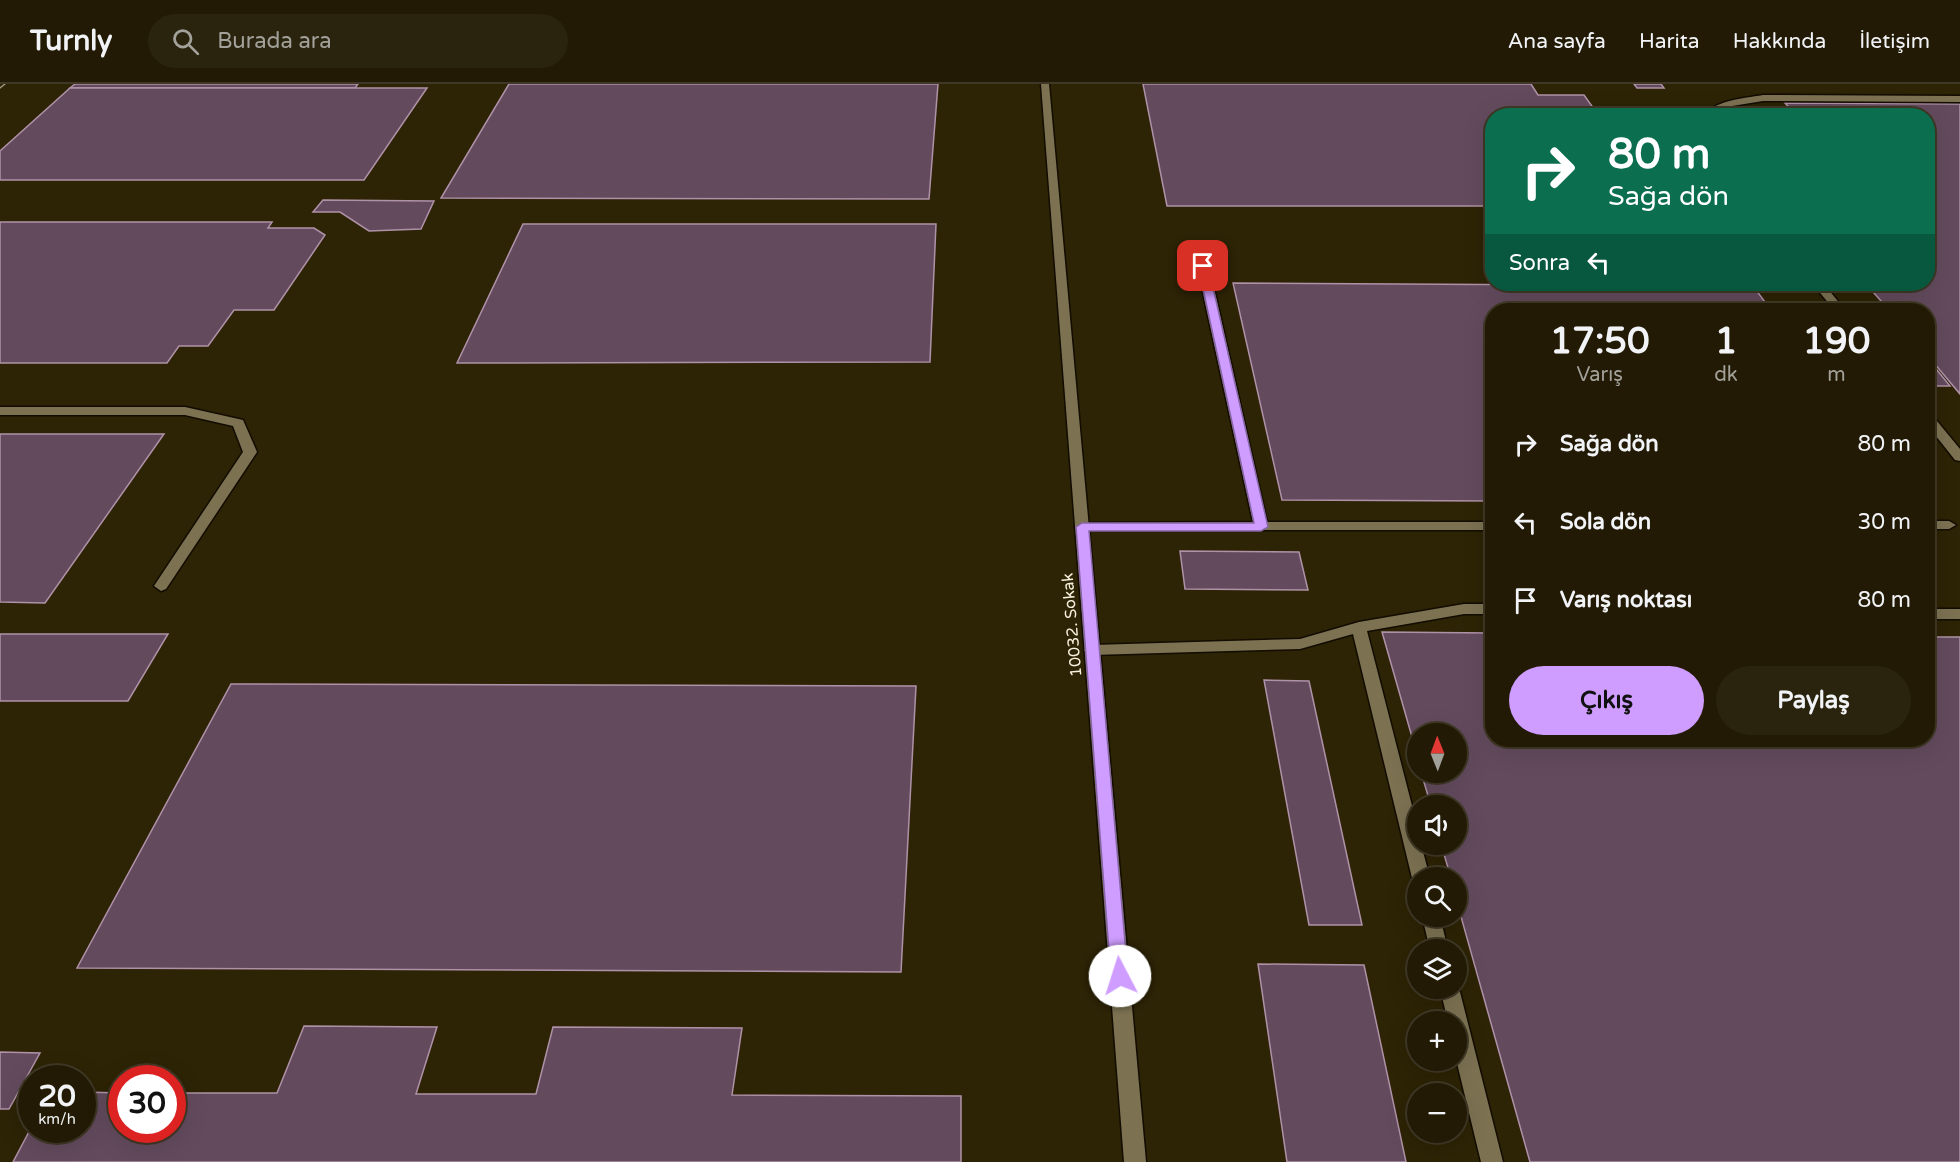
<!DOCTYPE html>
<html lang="tr">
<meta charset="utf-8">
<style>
:root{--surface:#221a04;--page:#2a230e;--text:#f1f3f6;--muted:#a2a19a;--line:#3f3826;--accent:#cf9dff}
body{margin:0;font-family:"Varela Round",sans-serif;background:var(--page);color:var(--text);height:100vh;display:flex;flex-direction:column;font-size:22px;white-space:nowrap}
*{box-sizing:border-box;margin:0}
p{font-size:20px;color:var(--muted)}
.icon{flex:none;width:33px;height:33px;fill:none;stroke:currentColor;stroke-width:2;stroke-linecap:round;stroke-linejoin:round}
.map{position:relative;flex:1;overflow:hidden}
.drawer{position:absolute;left:1485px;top:219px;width:450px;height:444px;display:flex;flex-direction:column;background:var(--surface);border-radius:24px;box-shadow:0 6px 24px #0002,0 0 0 2px var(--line)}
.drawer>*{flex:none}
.hud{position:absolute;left:1485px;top:24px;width:450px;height:183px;border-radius:24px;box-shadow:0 6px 24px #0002,0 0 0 2px var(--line);background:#0b6e4f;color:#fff;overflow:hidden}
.needle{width:39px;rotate:359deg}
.buttons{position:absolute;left:1407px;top:639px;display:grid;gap:12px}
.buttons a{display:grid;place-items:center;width:60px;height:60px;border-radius:50%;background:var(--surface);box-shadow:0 6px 24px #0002,0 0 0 2px var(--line);font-size:30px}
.speed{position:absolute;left:18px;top:981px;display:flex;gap:12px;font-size:30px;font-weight:700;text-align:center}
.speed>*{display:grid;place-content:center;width:78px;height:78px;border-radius:50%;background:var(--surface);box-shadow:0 6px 24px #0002,0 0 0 2px var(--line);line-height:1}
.speed small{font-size:15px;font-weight:400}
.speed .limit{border:9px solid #d22;background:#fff;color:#111}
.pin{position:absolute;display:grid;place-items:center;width:51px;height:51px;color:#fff;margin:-26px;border-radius:12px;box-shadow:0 3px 9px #0006}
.me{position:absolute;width:66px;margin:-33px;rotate:355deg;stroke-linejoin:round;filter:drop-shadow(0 0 4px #0008)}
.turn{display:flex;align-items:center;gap:21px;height:126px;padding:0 24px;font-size:27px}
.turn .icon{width:78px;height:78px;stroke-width:2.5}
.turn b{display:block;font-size:42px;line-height:51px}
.then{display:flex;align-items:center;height:57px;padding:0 24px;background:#0003;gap:12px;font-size:22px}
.eta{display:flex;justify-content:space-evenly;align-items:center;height:102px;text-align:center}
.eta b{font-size:36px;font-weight:800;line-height:42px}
.primary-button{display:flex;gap:12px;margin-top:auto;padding:12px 24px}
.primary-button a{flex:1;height:69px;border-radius:36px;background:var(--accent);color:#111;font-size:24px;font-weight:800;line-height:69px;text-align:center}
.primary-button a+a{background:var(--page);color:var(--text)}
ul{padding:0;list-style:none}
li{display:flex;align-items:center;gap:18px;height:78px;padding:0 24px}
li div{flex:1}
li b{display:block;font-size:22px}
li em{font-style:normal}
header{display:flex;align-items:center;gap:36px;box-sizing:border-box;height:84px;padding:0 30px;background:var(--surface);border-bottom:2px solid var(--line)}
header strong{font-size:28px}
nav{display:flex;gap:33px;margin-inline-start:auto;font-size:21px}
.search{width:420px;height:54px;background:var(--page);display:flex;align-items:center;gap:15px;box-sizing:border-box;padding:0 21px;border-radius:33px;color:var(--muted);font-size:22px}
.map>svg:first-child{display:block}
.building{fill:#634b5d;stroke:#b092a8;stroke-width:1.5}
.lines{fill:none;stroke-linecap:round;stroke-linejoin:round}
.service-casing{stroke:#130c00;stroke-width:3}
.minor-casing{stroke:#130c00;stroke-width:3}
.service{fill:#7c7252;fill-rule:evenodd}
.minor{fill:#7c7252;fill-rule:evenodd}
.tram{stroke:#9e967f;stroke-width:1.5}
.route{fill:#cf9dff;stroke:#8766a6;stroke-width:1.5}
.labels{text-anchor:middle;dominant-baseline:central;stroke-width:6;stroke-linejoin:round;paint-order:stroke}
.street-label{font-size:16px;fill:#f6f0de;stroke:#2d2305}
</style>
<header>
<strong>Turnly</strong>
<div class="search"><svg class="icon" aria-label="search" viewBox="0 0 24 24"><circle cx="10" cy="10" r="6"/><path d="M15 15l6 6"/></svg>Burada ara</div>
<nav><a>Ana sayfa</a><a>Harita</a><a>Hakkında</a><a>İletişim</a></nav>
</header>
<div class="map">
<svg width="1960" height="1078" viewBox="0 0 1960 1078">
<rect width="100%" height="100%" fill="#2d2305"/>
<g class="building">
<polygon points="75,0 358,0 355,4 70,4"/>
<polygon points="509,0 938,0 929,115 441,114"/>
<polygon points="1143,0 1531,0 1538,11 1584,11 1599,32 1492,32 1492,122 1167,122"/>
<polygon points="1634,0 1661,0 1664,4 1637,4"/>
<polygon points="70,4 427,4 364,96 0,96 0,67"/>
<polygon points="1785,19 1960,20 1960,310 1928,272 1928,226 1889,226 1866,200 1928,200 1928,32 1797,32"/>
<polygon points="323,116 434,117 421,145 369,147 340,128 313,128"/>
<polygon points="0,138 272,138 268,144 314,144 325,151 274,226 234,226 208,262 179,262 167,279 0,279"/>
<polygon points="523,140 936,140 930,278 457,279"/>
<polygon points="1233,199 1753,202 1771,226 1492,226 1492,417 1282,416"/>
<polygon points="1928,275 1950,302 1928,302"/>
<polygon points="0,350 164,350 45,519 0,518"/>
<polygon points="1180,467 1299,468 1308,506 1185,505"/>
<polygon points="1382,548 1492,549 1492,656 1928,656 1928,553 1960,553 1960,1078 1530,1078 1456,815 1456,794 1451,794 1441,760 1456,760 1456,722 1431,722 1421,688 1456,688 1456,650 1418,650 1418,674"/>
<polygon points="0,550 168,550 128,617 0,617"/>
<polygon points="1264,596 1309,597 1362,841 1309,841"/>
<polygon points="231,600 916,602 901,888 77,884"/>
<polygon points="1258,880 1364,881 1406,1078 1287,1078"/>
<polygon points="304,942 437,943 416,1010 536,1010 553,943 742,944 732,1011 961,1012 961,1078 13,1078 32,1042 32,1046 82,1046 82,1008 122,1009 122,1046 172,1046 172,1009 277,1009"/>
<polygon points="0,968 40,969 9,1025 0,1025"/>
</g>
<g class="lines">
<defs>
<g id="service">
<path d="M1763,11l197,1v6l-197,-1 -31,5 -19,10h-11c17,-17 39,-17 61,-21z"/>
<polygon points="1203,179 1209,182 1267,438 1492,438 1492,446 1077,446 1075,443 1082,439 1253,438 1197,182"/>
<polygon points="1813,200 1824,200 1845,226 1834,226"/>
<polygon points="0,323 185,323 243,336 257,368 166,505 161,507 154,502 243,368 233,342 185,331 0,331"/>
<polygon points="1928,330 1932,331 1960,365 1960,377 1955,376 1928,342"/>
<polygon points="1928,437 1949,437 1956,441 1949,445 1928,445"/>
<polygon points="1464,520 1492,520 1492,530 1464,530 1367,547 1418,745 1418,760 1421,760 1430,794 1418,794 1418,800 1412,794 1353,550 1300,565 1092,571 1087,570 1084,566 1087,562 1092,561 1300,555 1359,538"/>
<rect x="1928" y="525" width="32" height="10"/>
<polygon points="1422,832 1440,832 1448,866 1430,866"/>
<polygon points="1456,900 1459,904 1503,1078 1481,1078 1456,975 1456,938 1448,938 1440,904 1456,904"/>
</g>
<polygon id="minor" points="1041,0 1049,0 1146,1078 1124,1078"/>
</defs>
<use href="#service" class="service-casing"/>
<use href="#minor" class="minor-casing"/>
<use href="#service" class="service"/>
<use href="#minor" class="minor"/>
<polyline class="tram" points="0,4 5,0"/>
</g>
<polygon class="route" points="1199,180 1208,182 1268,443 1261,447 1089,447 1128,892 1126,897 1120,899 1114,897 1111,892 1076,443 1082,439 1254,439 1198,182"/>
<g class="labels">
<g class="street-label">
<text transform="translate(1072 541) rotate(-95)">10032. Sokak</text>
</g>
</g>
</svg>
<div class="buttons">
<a><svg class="needle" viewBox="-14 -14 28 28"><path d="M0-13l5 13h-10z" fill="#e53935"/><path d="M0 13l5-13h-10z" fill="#a2a19a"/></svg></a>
<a><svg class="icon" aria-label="sound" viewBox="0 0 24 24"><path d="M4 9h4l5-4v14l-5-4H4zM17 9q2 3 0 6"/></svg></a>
<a><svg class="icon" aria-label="search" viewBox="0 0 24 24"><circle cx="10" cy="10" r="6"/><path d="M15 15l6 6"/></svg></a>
<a><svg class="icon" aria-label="layers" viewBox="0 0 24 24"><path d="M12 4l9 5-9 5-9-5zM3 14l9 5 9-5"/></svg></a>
<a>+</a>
<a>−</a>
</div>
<div class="speed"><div>20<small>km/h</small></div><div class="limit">30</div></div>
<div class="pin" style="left:1203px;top:182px;background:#d93025"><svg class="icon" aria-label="arrive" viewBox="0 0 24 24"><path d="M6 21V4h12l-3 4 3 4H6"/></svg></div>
<svg class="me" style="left:1120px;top:892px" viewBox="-20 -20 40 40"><circle r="19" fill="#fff"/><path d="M0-13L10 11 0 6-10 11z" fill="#cf9dff"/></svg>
<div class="hud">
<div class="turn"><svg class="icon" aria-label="right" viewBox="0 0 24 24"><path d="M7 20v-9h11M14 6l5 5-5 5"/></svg><div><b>80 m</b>Sağa dön</div></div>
<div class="then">Sonra<svg class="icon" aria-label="left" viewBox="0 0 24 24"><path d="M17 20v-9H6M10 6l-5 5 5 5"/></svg></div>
</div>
<section class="drawer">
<div class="eta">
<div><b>17:50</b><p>Varış</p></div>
<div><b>1</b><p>dk</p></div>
<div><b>190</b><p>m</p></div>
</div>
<ul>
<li><svg class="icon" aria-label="right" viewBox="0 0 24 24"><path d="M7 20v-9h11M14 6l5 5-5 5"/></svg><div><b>Sağa dön</b></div><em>80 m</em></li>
<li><svg class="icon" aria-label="left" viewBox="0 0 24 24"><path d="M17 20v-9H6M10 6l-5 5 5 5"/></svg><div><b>Sola dön</b></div><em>30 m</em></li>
<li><svg class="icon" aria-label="arrive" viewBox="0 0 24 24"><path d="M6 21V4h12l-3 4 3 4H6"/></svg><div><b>Varış noktası</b></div><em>80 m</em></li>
</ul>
<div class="primary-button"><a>Çıkış</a><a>Paylaş</a></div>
</section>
</div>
